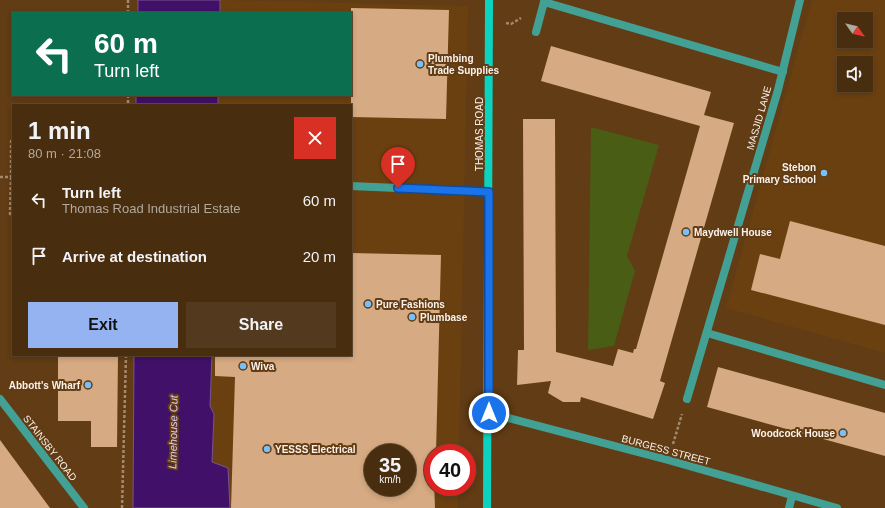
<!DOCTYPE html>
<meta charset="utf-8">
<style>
:root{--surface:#492d0f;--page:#53391d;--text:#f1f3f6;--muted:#b1a89e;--line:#61492f;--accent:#95b2f1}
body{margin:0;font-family:Helvetica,sans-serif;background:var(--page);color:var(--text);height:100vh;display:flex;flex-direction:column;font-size:15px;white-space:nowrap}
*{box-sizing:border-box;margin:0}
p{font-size:13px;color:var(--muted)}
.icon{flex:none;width:22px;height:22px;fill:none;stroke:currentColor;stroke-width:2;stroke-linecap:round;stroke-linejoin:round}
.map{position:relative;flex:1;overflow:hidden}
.panel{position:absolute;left:12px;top:104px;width:340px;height:252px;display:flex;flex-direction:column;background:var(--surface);border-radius:0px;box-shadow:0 2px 6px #0003,0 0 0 1px var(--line)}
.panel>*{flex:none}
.hud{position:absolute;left:12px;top:12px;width:340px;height:84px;border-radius:0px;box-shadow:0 2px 6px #0003,0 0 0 1px var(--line);background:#0b6e4f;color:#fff;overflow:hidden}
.needle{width:26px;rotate:124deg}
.controls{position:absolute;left:837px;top:12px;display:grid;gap:8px}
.controls a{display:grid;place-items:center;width:36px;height:36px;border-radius:0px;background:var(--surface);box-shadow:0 2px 6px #0003,0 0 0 1px var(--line);font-size:20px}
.speed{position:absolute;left:364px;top:444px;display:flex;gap:8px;font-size:20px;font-weight:700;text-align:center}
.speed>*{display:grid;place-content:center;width:52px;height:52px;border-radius:50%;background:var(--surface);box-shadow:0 2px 6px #0003,0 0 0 1px var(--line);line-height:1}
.speed small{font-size:10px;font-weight:400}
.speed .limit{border:6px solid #d22;background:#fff;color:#111}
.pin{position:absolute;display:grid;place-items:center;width:34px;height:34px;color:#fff;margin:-41px -17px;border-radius:50% 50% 50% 0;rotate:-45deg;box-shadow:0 0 4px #0007}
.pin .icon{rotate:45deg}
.me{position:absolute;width:44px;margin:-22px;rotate:0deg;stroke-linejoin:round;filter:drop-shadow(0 0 3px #0008)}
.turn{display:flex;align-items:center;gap:14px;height:84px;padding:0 16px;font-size:18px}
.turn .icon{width:52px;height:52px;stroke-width:2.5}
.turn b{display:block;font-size:28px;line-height:34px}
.round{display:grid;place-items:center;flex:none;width:42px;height:42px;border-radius:0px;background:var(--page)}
.summary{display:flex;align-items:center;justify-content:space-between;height:68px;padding:0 16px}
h1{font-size:24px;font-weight:800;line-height:30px}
.button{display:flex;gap:8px;margin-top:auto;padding:8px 16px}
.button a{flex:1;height:46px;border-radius:0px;background:var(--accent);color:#111;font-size:16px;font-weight:800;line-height:46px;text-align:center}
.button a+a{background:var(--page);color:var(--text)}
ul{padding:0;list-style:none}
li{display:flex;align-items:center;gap:12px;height:56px;padding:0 16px}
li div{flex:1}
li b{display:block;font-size:15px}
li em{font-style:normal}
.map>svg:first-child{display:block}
.built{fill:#6b4010;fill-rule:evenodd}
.green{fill:#4a5d15}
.water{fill:#411069;stroke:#795490}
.building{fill:#d6aa82;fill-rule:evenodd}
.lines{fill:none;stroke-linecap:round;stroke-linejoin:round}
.path{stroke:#a3896f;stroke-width:2.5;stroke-dasharray:3 2;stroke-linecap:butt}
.lane{stroke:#42a194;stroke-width:8}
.street{stroke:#42a194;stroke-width:8}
.secondary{stroke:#0bd3c0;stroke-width:8}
.route-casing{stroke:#114b97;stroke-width:10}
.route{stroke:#1a73e8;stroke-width:7}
.poi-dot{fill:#78bff7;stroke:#613c14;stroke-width:1.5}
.labels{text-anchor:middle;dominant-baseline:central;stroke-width:4;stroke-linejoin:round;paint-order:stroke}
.poi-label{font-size:10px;font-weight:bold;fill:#fcf2ea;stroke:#613c14;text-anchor:start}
.street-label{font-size:10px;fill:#fcf2ea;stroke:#613c14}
.water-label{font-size:11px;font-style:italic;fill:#e0ccfc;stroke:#613c14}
</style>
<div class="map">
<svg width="885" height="508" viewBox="0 0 885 508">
<rect width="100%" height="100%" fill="#613c14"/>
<g class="built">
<path d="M220,0l248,6 -9,447h-26v34h25v21h-228l-2,-40 -16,-6 2,-48 -4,-8 2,-51h139v-250h-133v-10h133v-82h-131zM373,453h34v34h-34z"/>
<path d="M812,0h73v353l-159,-45zM844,19h22v22h-22zM844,63h22v22h-22z"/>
</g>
<polygon class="green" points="591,127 659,145 627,256 635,271 614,346 588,350"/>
<g class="water">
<rect x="138" y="0" width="82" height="13"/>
<rect x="136" y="95" width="82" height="10"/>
<polygon points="134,355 212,355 210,406 214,414 212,462 228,468 230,508 133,508"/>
</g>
<g class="building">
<polygon points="351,8 449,10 446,119 351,117"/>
<polygon points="551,46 711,92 704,115 734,123 660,381 665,383 653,419 581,397 580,402 563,402 548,393 551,381 517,385 518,350 524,350 523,119 555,119 556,352 613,366 618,349 633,353 634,349 636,349 700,126 541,81"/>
<polygon points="790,221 885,246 885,325 751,290 760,254 780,259"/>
<path d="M351,253l90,2 -5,198h-3l2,55h-204l4,-131 -20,-1v-21h136zM373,453h34v34h-34z"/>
<polygon points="58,355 118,355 117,447 91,447 91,421 58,421"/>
<polygon points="718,367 885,413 885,456 707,407"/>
<polygon points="0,440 50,508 0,508"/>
</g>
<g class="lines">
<g class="path">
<polyline points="128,0 128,13"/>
<polyline points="506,23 511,24 521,18"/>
<polyline points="128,95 128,105"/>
<polyline points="0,177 11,177 11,141 13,141"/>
<polyline points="11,177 10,214 13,214"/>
<polyline points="673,444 682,414"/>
<polyline points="122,508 126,355"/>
</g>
<g class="lane">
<polyline points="536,32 544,2"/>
<polyline points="351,186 489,192"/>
</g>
<g class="street">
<polyline points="544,2 783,72"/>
<polyline points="707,333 885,385"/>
<polyline points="0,399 84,508"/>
<polyline points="687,399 778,90 800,0"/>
<polyline points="489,413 668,460 837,508"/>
<polyline points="789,508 792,496"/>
</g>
<polyline class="secondary" points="487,508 489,0"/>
</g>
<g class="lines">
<defs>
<polyline id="route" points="398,188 489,192 489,413"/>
</defs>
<use href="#route" class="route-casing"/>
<use href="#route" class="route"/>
</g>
<g class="poi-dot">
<circle cx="420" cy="64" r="4"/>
<circle cx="824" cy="173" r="4"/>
<circle cx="686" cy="232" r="4"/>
<circle cx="368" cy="304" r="4"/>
<circle cx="412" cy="317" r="4"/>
<circle cx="243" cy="366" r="4"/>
<circle cx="88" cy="385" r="4"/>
<circle cx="843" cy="433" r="4"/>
<circle cx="267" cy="449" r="4"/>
</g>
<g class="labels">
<g class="poi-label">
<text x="428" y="58">Plumbing<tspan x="428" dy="12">Trade Supplies</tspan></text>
<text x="816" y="167" text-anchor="end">Stebon<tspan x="816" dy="12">Primary School</tspan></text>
<text x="694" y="232">Maydwell House</text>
<text x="376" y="304">Pure Fashions</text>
<text x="420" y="317">Plumbase</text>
<text x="251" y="366">Wiva</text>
<text x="80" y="385" text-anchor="end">Abbott's Wharf</text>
<text x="835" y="433" text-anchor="end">Woodcock House</text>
<text x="275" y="449">YESSS Electrical</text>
</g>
<g class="street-label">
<text transform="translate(759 118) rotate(-74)">MASJID LANE</text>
<text transform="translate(479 134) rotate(-90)">THOMAS ROAD</text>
<text transform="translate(50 448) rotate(52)">STAINSBY ROAD</text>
<text transform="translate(666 450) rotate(15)">BURGESS STREET</text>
</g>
<g class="water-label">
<text transform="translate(173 432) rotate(-89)">Limehouse Cut</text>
</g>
</g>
</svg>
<div class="controls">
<a><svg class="needle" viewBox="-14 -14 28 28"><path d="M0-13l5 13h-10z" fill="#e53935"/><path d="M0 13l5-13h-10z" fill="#b1a89e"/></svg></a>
<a><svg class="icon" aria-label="sound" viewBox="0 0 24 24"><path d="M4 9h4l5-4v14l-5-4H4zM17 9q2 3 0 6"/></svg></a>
</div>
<div class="speed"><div>35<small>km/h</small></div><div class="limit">40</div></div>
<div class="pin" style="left:398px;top:188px;background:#d93025"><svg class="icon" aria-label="arrive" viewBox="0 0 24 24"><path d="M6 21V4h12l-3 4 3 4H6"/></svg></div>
<svg class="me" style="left:489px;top:413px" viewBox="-20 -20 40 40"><circle r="17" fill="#1a73e8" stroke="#fff" stroke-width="3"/><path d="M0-11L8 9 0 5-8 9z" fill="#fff"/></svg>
<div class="hud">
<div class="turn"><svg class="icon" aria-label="left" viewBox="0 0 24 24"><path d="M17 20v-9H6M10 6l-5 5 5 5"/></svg><div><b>60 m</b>Turn left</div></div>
</div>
<section class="panel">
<div class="summary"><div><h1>1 min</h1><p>80 m · 21:08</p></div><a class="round" style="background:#d93025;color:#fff"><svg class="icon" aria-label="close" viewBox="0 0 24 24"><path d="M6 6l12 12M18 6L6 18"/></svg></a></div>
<ul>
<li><svg class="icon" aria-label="left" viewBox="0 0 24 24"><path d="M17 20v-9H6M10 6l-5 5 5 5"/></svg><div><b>Turn left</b><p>Thomas Road Industrial Estate</p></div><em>60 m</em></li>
<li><svg class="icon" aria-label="arrive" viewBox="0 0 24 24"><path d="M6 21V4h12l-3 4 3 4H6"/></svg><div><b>Arrive at destination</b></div><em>20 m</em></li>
</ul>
<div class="button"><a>Exit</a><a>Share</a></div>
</section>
</div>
